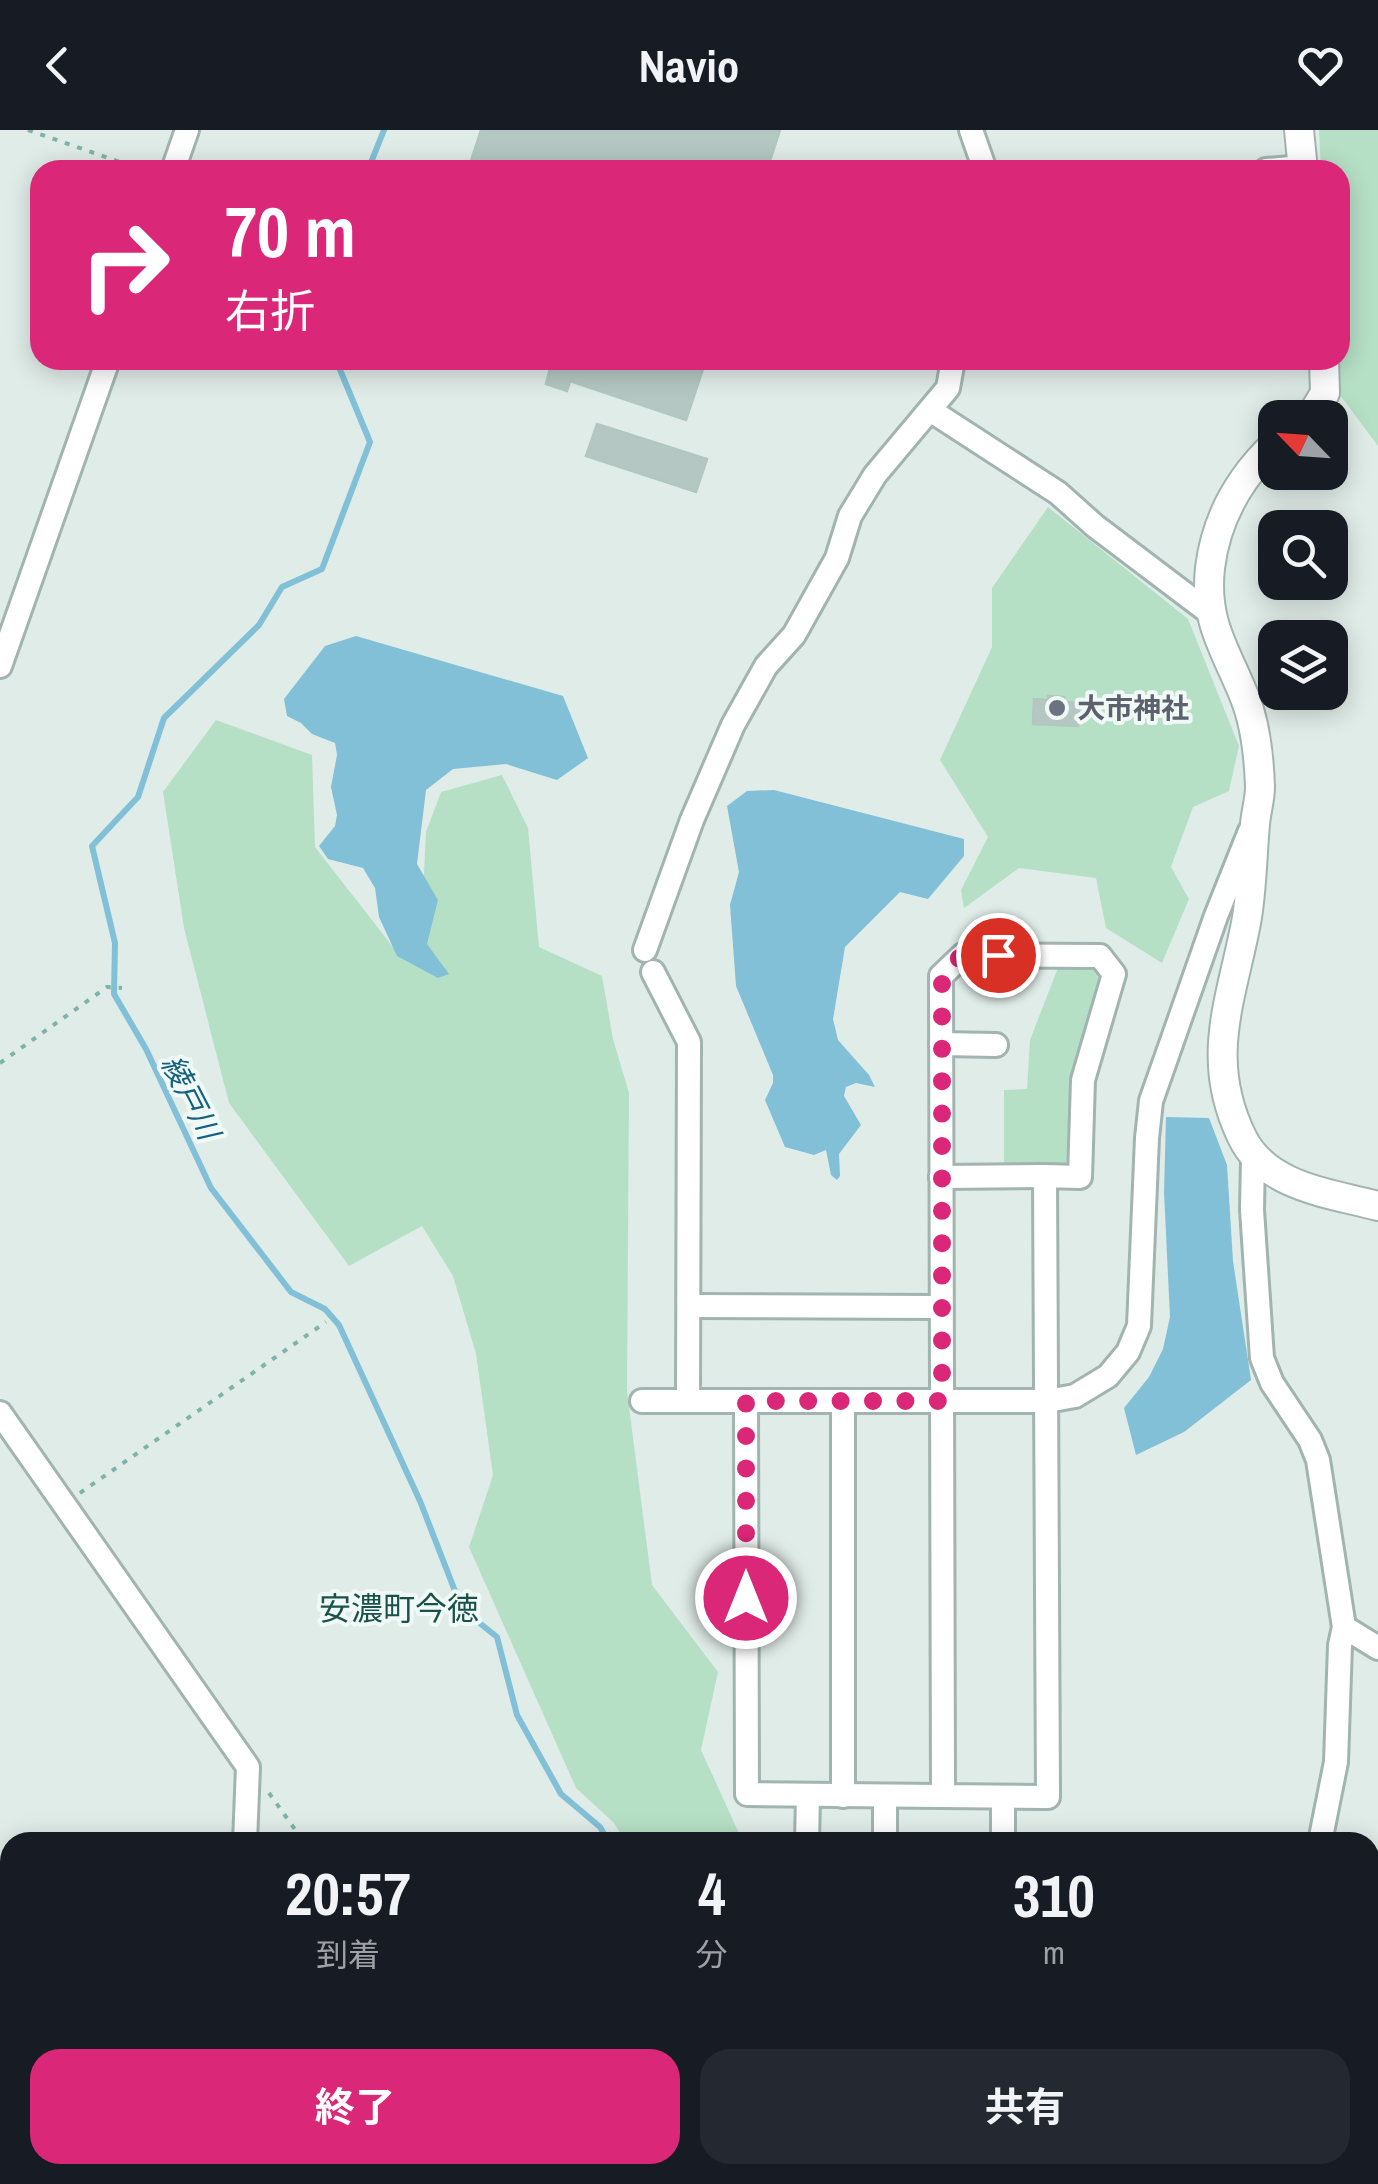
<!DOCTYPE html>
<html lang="ja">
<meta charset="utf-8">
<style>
:root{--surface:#171b24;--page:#242831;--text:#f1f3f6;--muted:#9ea1a6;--accent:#db2777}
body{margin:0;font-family:"Archivo Narrow","Noto Sans JP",sans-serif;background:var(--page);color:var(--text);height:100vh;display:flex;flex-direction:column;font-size:38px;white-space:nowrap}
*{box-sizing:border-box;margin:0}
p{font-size:32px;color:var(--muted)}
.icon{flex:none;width:55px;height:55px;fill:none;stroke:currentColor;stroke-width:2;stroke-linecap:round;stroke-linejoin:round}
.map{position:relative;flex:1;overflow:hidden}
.panel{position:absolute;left:0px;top:1702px;width:1380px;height:352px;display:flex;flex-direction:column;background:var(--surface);border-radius:30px 30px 0 0;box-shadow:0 5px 25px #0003}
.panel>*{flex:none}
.banner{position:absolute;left:30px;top:30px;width:1320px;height:210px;border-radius:30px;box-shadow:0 5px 25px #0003;background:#db2777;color:#fff;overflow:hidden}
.needle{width:65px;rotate:295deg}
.buttons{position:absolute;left:1258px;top:270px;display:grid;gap:20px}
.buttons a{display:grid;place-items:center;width:90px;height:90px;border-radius:20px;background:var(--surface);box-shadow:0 5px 25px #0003;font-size:50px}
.pin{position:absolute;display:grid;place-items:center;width:85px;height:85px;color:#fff;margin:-42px;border:5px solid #fff;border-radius:50%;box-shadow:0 2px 10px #0007}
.me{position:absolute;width:110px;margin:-55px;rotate:0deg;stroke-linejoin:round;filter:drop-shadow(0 0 8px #0008)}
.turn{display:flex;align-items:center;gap:35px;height:210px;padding:0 30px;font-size:45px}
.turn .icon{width:130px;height:130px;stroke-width:2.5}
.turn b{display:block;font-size:70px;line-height:85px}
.eta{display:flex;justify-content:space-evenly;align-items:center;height:170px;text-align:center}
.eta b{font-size:60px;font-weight:700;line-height:70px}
.button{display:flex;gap:20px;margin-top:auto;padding:20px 30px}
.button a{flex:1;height:115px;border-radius:30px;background:var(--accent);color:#fff;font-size:40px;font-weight:700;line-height:115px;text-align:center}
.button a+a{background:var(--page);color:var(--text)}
header{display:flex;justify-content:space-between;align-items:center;height:130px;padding:0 30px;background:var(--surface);font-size:45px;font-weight:700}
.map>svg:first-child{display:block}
.green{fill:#b6e0c6}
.water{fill:#81c0d7}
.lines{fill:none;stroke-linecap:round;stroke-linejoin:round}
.stream{stroke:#81c0d7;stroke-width:6}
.building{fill:#b5c7c2;stroke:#b1c7c0;stroke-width:2.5}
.minor-casing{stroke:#a2b4b0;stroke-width:28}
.tertiary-casing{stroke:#a2b4b0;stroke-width:32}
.path{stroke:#7db3a9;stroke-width:4;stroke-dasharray:5 8;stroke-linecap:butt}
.minor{stroke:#fff;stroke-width:22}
.tertiary{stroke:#fff;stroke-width:28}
.route{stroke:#db2777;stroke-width:18;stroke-dasharray:0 32.4}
.worship-dot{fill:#6b7280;stroke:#f0f9f5;stroke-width:4}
.labels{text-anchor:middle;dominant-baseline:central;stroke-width:8;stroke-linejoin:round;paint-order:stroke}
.worship-label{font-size:28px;font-weight:bold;fill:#5b616d;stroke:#f0f9f5;text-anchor:start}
.water-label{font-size:30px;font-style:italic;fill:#136180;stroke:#f0f9f5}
.quarter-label{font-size:32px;fill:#19524b;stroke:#f0f9f5}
</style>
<header><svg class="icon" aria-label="back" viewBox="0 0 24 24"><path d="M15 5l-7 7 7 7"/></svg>Navio<svg class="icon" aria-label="heart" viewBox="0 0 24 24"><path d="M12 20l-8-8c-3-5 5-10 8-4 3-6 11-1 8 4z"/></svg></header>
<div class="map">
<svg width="1378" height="2054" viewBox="0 0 1378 2054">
<rect width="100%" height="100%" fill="#e0ece8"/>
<g class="green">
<polygon points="1319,0 1378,0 1378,316 1340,265 1340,40 1321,40"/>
<polygon points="1048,377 1188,489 1239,616 1229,661 1193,677 1171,737 1189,769 1162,833 1106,798 1096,748 1019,738 964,778 961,760 988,707 940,630 992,517 992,458"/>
<polygon points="216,590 312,625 315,717 393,817 421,805 426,702 441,662 502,645 528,698 539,817 602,846 613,909 629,963 627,1261 652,1455 718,1542 701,1620 743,1712 626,1712 614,1693 576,1658 469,1417 493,1345 476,1224 453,1146 422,1096 349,1136 229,973 184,798 163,662"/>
<path d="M1096,834l8,11c-17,65 -34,120 -35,188l-5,5 -60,-2v-76l23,-1 3,-49 29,-75z"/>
<polygon points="1056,2045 1210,2045 1211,2054 1049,2054"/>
</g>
<g class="water">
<polygon points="356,506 563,566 588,628 557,650 506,634 453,639 426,660 417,734 438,770 427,814 449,844 438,848 397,826 379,787 375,758 363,738 328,729 319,716 335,696 337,685 331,657 337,625 335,613 312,604 301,593 287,586 284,569 325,516"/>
<polygon points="774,660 964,709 964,726 928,769 900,762 845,817 833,889 838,910 869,945 875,957 856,953 846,957 844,966 861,995 839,1024 840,1046 837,1050 831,1045 826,1020 814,1025 785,1017 765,970 773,953 773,945 736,856 730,775 739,742 727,676 747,661"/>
<polygon points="1166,987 1209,988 1227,1035 1233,1131 1251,1250 1184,1302 1136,1325 1124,1278 1149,1247 1163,1219 1170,1187 1164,1062"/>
</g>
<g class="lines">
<g class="stream">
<polyline points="368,40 384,0"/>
<polyline points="336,230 370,312 322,439 282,457 259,495 164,588 138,667 92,716 115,813 114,864 146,919 211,1058 291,1162 325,1179 339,1195 420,1371 462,1479 497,1507 517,1585 561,1664 600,1697 609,1712"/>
<polyline points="842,2045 853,2048 856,2054"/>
<polyline points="362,2054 365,2045"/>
</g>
</g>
<g class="building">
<polygon points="481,0 780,0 767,40 468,40"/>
<polygon points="552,230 706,230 686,290 570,251 567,261 546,254"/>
<polygon points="597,294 707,329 696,362 586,326"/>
<polygon points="1048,566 1064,567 1063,572 1079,573 1078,596 1033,594 1034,569 1048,570"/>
</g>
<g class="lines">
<defs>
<g id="minor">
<polyline points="971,0 985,40"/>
<polyline points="173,40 187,0"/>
<polyline points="1266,40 1303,37"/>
<polyline points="930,280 1058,363 1095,396 1210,483"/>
<polyline points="0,536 108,230"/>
<polyline points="645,820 692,690 733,595 766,536 794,505 837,428 850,386 875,345 948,258 953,230"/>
<polyline points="653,842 689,912 688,1271 1047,1271 1075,1266 1108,1246 1128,1222 1139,1196 1147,1008 1151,971 1216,786 1250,701"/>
<polyline points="941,914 996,915"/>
<polyline points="1253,1028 1252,1080 1262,1228 1272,1253 1310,1310 1318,1330 1344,1497 1340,1515 1336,1632 1320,1712"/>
<polyline points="941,1047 1045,1046"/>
<polyline points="689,1176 940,1177"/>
<polyline points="642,1271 688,1271"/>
<polyline points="746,1271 747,1664 1048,1667 1045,1046 1080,1047 1083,950 1114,844 1100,826 963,825 941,846 943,1666"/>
<polyline points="843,1271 843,1666"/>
<polyline points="0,1283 248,1637 245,1712"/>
<polyline points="1344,1497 1378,1518"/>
<polyline points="885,1667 885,1712"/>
<polyline points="1003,1667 1003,1712"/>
<polyline points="807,1712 808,1666"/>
<polyline points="128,2054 134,2045"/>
<polyline points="911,2054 929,2045"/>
</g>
<g id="tertiary">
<polyline points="1299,0 1303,40"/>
<polyline points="1310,288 1325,263 1324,230"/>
<path d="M1275,314c-36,34 -59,75 -65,124 -6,55 16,82 35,130 11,28 14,59 15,89 0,12 -4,25 -5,37 -3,33 -3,67 -9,99 -15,78 -42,136 -4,214 24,50 87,56 136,69"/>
</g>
</defs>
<use href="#minor" class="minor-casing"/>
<use href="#tertiary" class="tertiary-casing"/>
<g class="path">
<polyline points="28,0 143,40"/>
<polyline points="0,933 107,857 122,858"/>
<polyline points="80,1363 326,1192"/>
<polyline points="269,1663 304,1712"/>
<polyline points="536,2045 542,2054"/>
</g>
<use href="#minor" class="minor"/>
<use href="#tertiary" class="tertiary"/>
</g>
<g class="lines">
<polyline class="route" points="746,1468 746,1271 942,1271 942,846 963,824 998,825"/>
</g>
<circle class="worship-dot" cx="1057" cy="578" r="10"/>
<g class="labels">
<g class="worship-label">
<text x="1077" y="578">大市神社</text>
</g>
<g class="water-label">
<text transform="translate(191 967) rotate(63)">綾戸川</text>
</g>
<g class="quarter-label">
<text x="399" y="1478">安濃町今徳</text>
</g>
</g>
</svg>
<div class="buttons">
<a><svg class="needle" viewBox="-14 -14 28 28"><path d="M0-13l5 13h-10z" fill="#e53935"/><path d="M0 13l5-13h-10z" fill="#9ea1a6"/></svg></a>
<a><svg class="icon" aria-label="search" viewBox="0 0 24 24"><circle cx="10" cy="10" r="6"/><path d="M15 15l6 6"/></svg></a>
<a><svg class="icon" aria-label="layers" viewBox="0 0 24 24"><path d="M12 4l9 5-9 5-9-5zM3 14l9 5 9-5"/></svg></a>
</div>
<div class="pin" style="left:998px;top:825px;background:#d93025"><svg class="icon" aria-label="arrive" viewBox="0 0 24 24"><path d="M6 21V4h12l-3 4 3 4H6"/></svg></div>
<svg class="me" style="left:746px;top:1468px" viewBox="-20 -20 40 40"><circle r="17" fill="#db2777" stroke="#fff" stroke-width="3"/><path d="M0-11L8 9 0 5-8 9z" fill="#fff"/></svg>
<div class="banner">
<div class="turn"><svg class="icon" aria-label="right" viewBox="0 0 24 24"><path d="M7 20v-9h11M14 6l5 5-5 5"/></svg><div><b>70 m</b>右折</div></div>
</div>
<section class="panel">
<div class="eta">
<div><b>20:57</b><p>到着</p></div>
<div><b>4</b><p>分</p></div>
<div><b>310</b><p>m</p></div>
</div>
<div class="button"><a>終了</a><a>共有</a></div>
</section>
</div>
